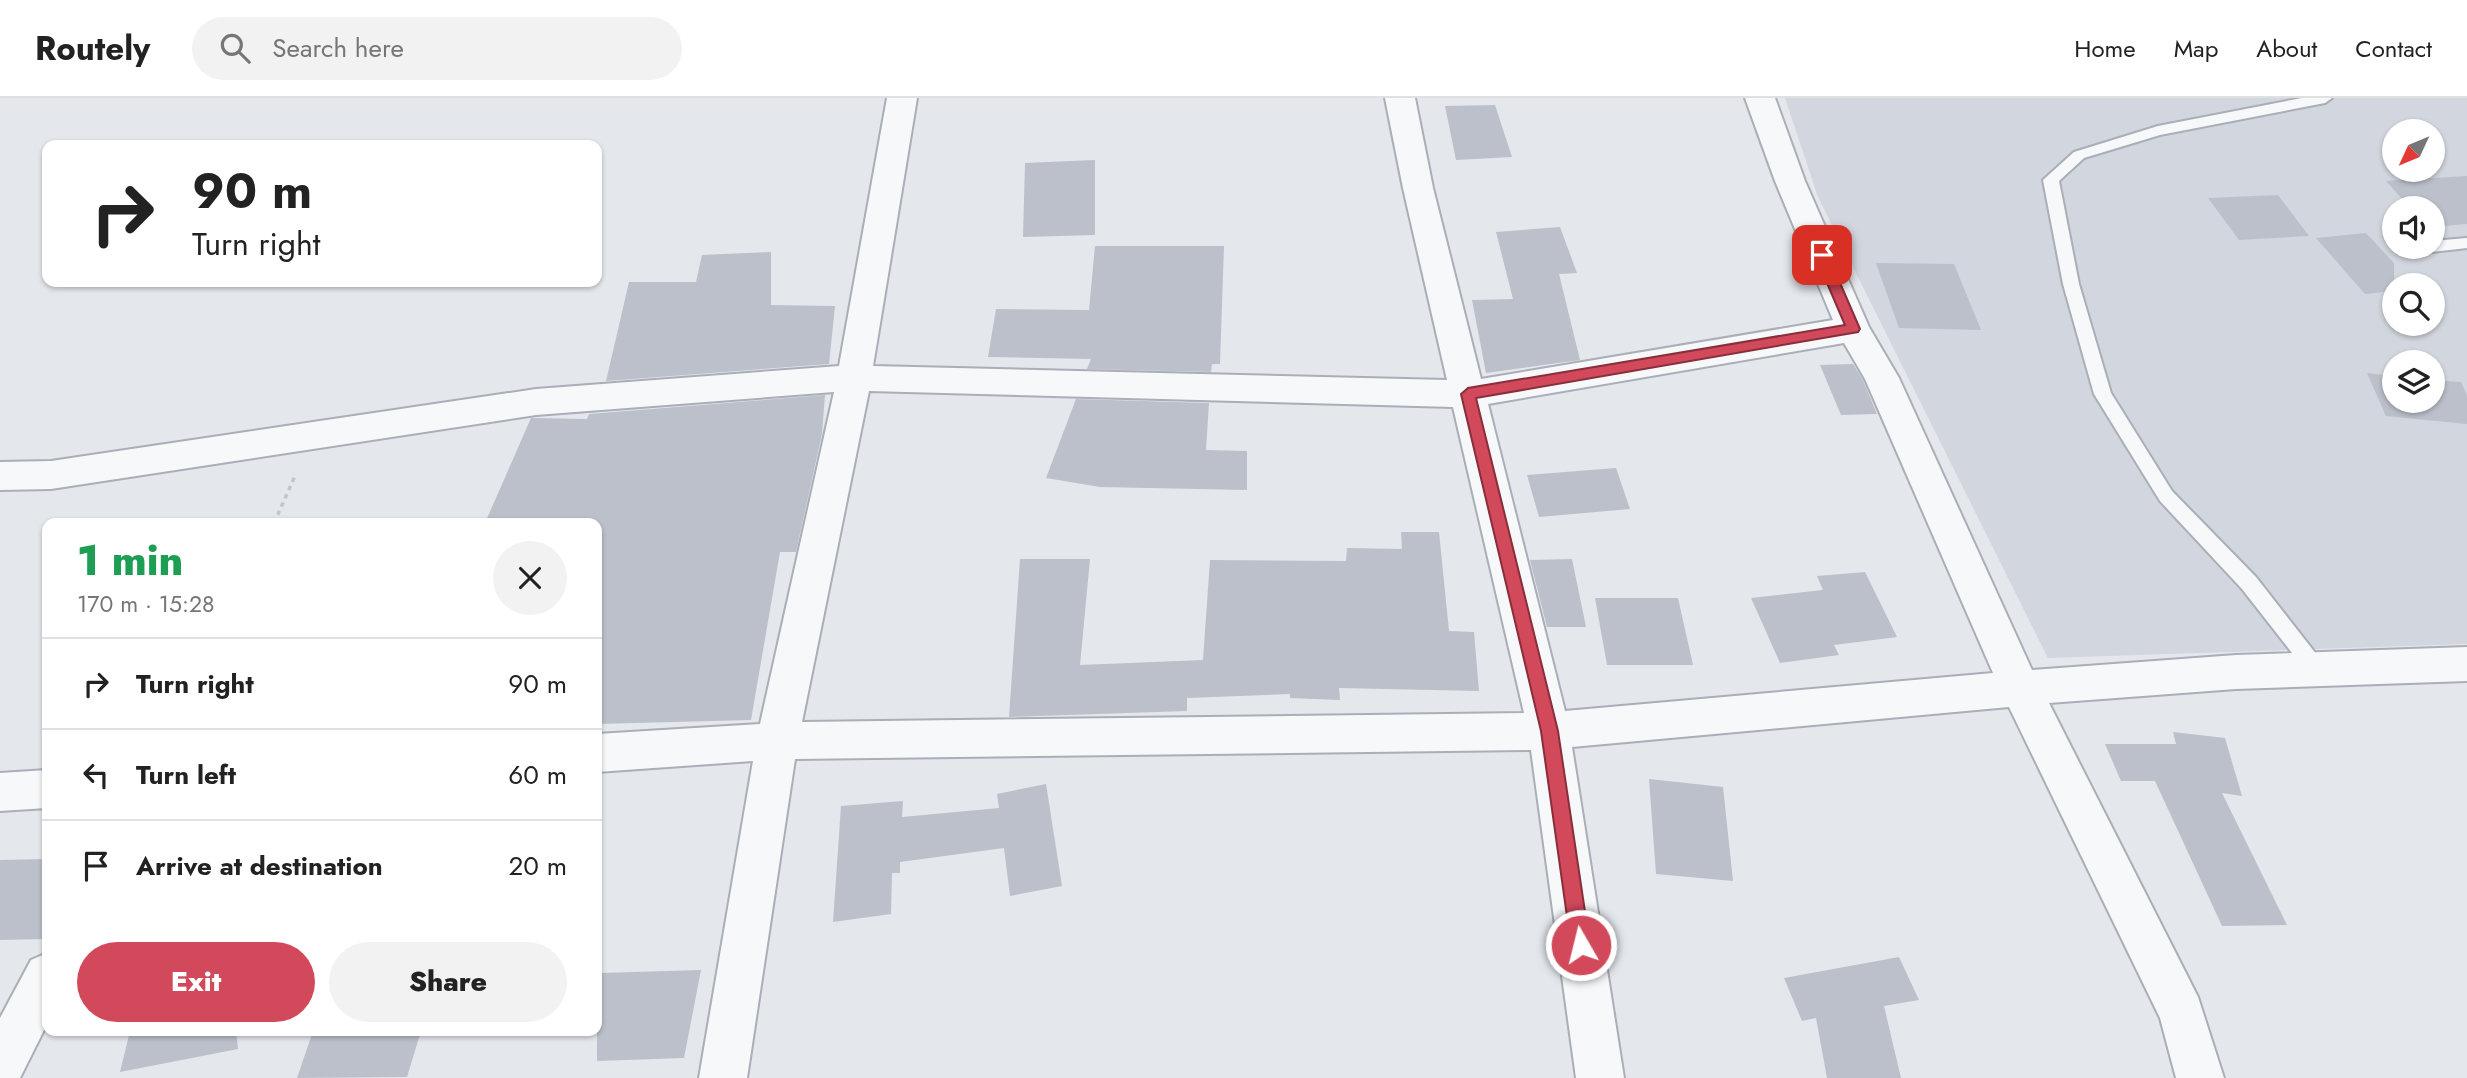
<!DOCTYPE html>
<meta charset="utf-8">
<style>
:root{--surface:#fff;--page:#f2f2f2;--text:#222;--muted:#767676;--line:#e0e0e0;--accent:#d1495b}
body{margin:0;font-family:Jost,sans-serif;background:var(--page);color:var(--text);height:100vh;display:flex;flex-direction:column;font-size:26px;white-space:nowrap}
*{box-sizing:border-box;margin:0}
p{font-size:23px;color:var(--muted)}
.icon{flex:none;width:38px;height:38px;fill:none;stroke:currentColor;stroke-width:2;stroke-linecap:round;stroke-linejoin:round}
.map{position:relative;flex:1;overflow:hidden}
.details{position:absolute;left:42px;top:420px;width:560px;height:518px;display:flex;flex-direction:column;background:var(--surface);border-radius:14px;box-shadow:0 2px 5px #0004}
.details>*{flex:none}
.banner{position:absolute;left:42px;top:42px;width:560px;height:147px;border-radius:14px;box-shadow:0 2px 5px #0004;background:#fff;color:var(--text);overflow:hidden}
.needle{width:46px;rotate:226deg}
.tools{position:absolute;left:2382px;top:21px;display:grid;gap:14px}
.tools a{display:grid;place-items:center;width:63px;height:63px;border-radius:50%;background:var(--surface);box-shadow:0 2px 5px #0004;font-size:35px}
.pin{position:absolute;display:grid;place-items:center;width:60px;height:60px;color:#fff;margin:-30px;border-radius:14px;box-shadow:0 4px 10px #0006}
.me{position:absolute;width:77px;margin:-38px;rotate:352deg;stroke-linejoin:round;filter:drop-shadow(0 0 5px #0008)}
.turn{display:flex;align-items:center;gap:24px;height:147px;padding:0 35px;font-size:32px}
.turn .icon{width:91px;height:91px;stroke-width:2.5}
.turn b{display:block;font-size:49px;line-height:60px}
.round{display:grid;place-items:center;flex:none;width:74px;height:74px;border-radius:37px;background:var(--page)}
.headline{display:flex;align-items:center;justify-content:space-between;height:119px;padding:0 35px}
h1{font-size:42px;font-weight:800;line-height:52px;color:#1e9e55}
.cta{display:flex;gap:14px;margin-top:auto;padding:14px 35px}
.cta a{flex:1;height:80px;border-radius:42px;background:var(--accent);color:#fff;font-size:28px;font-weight:800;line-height:80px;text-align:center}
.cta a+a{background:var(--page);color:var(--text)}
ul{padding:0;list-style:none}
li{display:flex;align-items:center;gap:21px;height:91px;padding:0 35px;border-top:2px solid var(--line)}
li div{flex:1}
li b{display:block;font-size:26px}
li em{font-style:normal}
header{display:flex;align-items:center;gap:42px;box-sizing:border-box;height:98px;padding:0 35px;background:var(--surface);border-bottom:2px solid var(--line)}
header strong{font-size:33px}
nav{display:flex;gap:38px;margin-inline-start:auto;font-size:24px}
.search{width:490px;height:63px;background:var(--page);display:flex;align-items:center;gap:18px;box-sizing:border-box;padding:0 24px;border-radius:38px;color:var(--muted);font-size:26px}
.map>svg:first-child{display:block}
.built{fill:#d2d6de;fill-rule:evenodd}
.building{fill:#bbc0ca}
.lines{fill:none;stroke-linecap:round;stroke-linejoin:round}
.service-casing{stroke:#a9aeb7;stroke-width:4}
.minor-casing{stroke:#a9aeb7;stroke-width:4}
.path{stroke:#c2c5cb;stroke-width:3.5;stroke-dasharray:4.5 4.5;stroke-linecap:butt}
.service{fill:#f7f8fa;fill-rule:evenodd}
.minor{fill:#f7f8fa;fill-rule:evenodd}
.route{fill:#d1495b;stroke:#882f3b;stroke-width:2}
</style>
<header>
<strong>Routely</strong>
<div class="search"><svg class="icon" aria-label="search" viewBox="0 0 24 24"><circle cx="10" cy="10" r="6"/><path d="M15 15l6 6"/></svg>Search here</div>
<nav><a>Home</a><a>Map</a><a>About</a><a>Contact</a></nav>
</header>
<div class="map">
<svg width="2467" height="980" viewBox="0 0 2467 980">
<rect width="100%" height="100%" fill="#e4e7ec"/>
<path class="built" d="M1785,0h682v546l-419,14 -230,-461zM2394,33h38v39h-38zM2394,110h38v39h-38zM2394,187h38v39h-38zM2394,264h38v39h-38z"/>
<g class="building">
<polygon points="1495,7 1512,59 1456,62 1445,8"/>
<polygon points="1095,62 1095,137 1023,139 1025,65"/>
<polygon points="2467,78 2467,126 2432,129 2432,110 2410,110 2386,83"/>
<polygon points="2278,97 2309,138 2239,142 2208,100"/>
<polygon points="1560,129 1577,175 1559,176 1580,262 1486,275 1472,202 1513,201 1496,134"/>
<polygon points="2366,135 2394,165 2394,193 2365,196 2316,140"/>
<polygon points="1095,148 1224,148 1220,266 1212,266 1211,274 1087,271 1091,261 988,259 996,211 1089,212"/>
<polygon points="771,154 771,207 835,208 829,266 606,283 629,184 696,184 702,157"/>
<polygon points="1876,165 1954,166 1981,232 1899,230"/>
<polygon points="1853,266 1863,282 1877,316 1841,317 1820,267"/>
<polygon points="2367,275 2394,278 2394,303 2432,303 2432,282 2461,284 2467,297 2467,326 2386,318"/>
<polygon points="825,297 822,336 796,454 780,454 751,622 597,626 597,425 485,425 531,320 587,321 589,316"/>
<polygon points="1076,301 1209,305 1206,352 1247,353 1247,392 1100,389 1046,380"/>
<polygon points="1616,370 1630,411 1539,419 1527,377"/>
<polygon points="1401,434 1439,434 1449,533 1474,534 1479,593 1339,590 1340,602 1290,600 1290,596 1187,600 1187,613 1009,619 1020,461 1090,461 1080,567 1203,562 1210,462 1346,463 1347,450 1402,451"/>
<polygon points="1572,461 1586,529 1547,529 1530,462"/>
<polygon points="1865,474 1897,539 1834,547 1839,557 1780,565 1751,500 1823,492 1817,478"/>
<polygon points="1595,500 1678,500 1693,567 1607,567"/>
<polygon points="2173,634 2225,640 2242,698 2222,695 2287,827 2222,828 2155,683 2121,683 2105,646 2176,646"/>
<polygon points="1649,681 1723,689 1733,783 1656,776"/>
<polygon points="1046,686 1062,788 1010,798 1004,750 900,764 900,775 892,775 891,816 833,824 841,708 903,703 902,719 999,710 997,696"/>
<polygon points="47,761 47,841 0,842 0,762"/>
<polygon points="1899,859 1919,902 1884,908 1901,980 1827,980 1816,920 1802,923 1784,880"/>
<polygon points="701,872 684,960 597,963 597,892 600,875"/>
<polygon points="130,933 236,933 238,951 120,974"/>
<polygon points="313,933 421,933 407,979 297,980"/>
</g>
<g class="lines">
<defs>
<g id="service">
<polygon points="2302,0 2332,0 2325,5 2160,37 2084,60 2059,83 2079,186 2111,295 2172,393 2256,479 2324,566 2327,572 2324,578 2317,581 2310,578 2242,491 2160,403 2094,296 2063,186 2043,82 2074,54 2158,28"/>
<polygon points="2467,140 2467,150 2432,154 2424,149 2432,149 2432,143"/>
</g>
<g id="minor">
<path d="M887,0h30l-44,268 574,14 -44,-192 -18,-90h30l18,90 48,191 352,-59 -58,-139 -30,-83h30l30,83 64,146 30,51 133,292 204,-15 231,-8v34l-231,8 -187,14 149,294 26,81h-48l-16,-60 -151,-311 -437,40 52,331h-48l-45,-328 -736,9 -48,319h-48l54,-317 -156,11v-38l163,-10 74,-332 -298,23 -485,74 -51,1v-28l51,-1 485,-72 303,-23zM1844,245l21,36 128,294 -428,38 -77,-307zM869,293l584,16 71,306 -722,9z"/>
<polygon points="47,672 47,710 0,713 0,675"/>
<polygon points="47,855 47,926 20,980 0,980 0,920 31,862"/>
</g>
</defs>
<use href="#service" class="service-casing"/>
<use href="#minor" class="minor-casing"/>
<polyline class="path" points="274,425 295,378"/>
<use href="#service" class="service"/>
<use href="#minor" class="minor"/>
</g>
<polygon class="route" points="1822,152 1828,157 1860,231 1858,234 1476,300 1558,633 1590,847 1587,853 1581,856 1574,853 1571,847 1541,633 1461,296 1468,290 1845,227 1815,157"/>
</svg>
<div class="tools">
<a><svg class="needle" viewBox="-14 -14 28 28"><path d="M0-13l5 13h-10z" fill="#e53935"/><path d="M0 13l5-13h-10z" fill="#767676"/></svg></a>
<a><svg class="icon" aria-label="sound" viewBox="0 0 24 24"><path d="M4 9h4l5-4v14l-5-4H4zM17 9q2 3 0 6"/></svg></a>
<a><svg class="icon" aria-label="search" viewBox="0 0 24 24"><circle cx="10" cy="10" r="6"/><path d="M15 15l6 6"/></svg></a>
<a><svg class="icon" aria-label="layers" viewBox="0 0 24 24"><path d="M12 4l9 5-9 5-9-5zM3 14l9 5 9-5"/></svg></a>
</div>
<div class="pin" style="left:1822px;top:157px;background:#d93025"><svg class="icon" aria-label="arrive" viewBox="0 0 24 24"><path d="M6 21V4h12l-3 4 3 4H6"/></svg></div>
<svg class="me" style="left:1581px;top:847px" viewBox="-20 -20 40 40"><circle r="17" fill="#d1495b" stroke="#fff" stroke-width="3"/><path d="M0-11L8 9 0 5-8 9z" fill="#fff"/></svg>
<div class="banner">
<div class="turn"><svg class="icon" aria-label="right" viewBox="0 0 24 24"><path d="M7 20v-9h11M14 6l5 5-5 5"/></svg><div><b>90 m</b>Turn right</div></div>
</div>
<section class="details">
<div class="headline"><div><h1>1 min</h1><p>170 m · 15:28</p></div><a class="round"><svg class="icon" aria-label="close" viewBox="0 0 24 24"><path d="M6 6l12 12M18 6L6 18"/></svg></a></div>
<ul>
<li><svg class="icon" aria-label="right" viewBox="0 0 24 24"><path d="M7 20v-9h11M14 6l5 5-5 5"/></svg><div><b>Turn right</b></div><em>90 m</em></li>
<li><svg class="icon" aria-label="left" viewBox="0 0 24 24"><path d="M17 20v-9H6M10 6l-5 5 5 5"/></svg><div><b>Turn left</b></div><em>60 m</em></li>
<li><svg class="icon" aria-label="arrive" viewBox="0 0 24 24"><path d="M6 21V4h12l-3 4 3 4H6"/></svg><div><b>Arrive at destination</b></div><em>20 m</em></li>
</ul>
<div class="cta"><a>Exit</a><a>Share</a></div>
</section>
</div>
